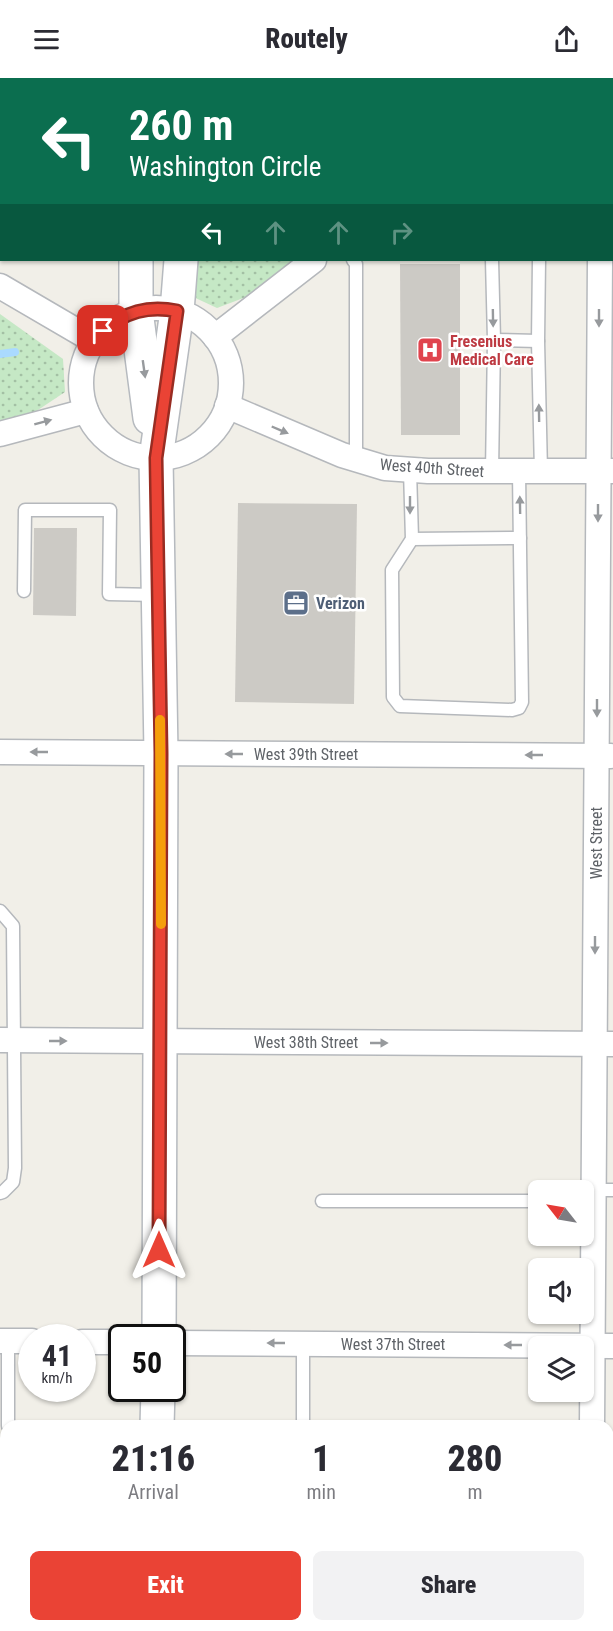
<!DOCTYPE html>
<style>
:root{--surface:#fff;--page:#f2f2f3;--text:#2b2b33;--muted:#7c7c81;--accent:#ea4335}
body{margin:0;font-family:"Roboto Condensed",sans-serif;background:var(--page);color:var(--text);height:100vh;display:flex;flex-direction:column;font-size:22px;white-space:nowrap}
*{box-sizing:border-box;margin:0}
p{font-size:20px;color:var(--muted)}
.icon{flex:none;width:33px;height:33px;fill:none;stroke:currentColor;stroke-width:2;stroke-linecap:round;stroke-linejoin:round}
.map{position:relative;flex:1;overflow:hidden}
.details{position:absolute;left:0px;top:1342px;width:614px;height:212px;display:flex;flex-direction:column;background:var(--surface);border-radius:18px 18px 0 0;box-shadow:0 2px 4px #0004}
.details>*{flex:none}
.hud{position:absolute;left:0px;top:0px;width:614px;height:183px;box-shadow:0 2px 4px #0004;background:#0b6e4f;color:#fff;overflow:hidden}
.needle{width:39px;rotate:301deg}
.tools{position:absolute;left:528px;top:1102px;display:grid;gap:12px}
.tools a{display:grid;place-items:center;width:66px;height:66px;border-radius:9px;background:var(--surface);box-shadow:0 2px 4px #0004;font-size:30px}
.speed{position:absolute;left:18px;top:1246px;display:flex;gap:12px;font-size:30px;font-weight:700;text-align:center}
.speed>*{display:grid;place-content:center;width:78px;height:78px;border-radius:50%;background:var(--surface);box-shadow:0 2px 4px #0004;line-height:1}
.speed small{font-size:15px;font-weight:400}
.speed .limit{border:3px solid #111;border-radius:9px;background:#fff;color:#111}
.pin{position:absolute;display:grid;place-items:center;width:51px;height:51px;color:#fff;margin:-26px;border-radius:12px;box-shadow:0 3px 9px #0006}
.me{position:absolute;width:66px;margin:-33px;rotate:0deg;stroke-linejoin:round;filter:drop-shadow(0 0 4px #0008)}
.turn{display:flex;align-items:center;gap:21px;height:126px;padding:0 30px;font-size:27px}
.turn .icon{width:78px;height:78px;stroke-width:2.5}
.turn b{display:block;font-size:42px;line-height:51px}
.lanes{display:flex;align-items:center;height:57px;padding:0 30px;background:#0003;justify-content:center;gap:30px;direction:ltr}
.lanes .off{opacity:.35}
.eta{display:flex;justify-content:space-evenly;align-items:center;height:102px;text-align:center}
.eta b{font-size:36px;font-weight:800;line-height:42px}
.button{display:flex;gap:12px;margin-top:auto;padding:12px 30px}
.button a{flex:1;height:69px;border-radius:9px;background:var(--accent);color:#fff;font-size:24px;font-weight:800;line-height:69px;text-align:center}
.button a+a{background:var(--page);color:var(--text)}
header{display:flex;justify-content:space-between;align-items:center;height:78px;padding:0 30px;background:var(--surface);font-size:27px;font-weight:800}
.map>svg:first-child{display:block}
.park{fill:url(#park-dots)}
.lines{fill:none;stroke-linecap:round;stroke-linejoin:round}
.stream{stroke:#aadaff;stroke-width:8}
.building{fill:#cccac5}
.lane-casing{stroke:#b5b8bc;stroke-width:15}
.street-casing{stroke:#b5b8bc;stroke-width:27}
.secondary-casing{stroke:#b6babf;stroke-width:36}
.lane{stroke:#fff;stroke-width:12}
.street{stroke:#fff;stroke-width:24}
.secondary{stroke:#fff;stroke-width:33}
.oneway{fill:#979a9d}
.route-casing{stroke:#982c22;stroke-width:15}
.route{stroke:#ea4335;stroke-width:10}
.slow{stroke:#f59e0b;stroke-width:10}
.labels{text-anchor:middle;dominant-baseline:central;stroke-width:5;stroke-linejoin:round;paint-order:stroke}
.health-label{font-size:16px;font-weight:bold;fill:#be3a42;stroke:#fff;text-anchor:start}
.street-label{font-size:16px;fill:#5f6368;stroke:#fff}
.service-label{font-size:16px;font-weight:bold;fill:#4e5e75;stroke:#fff;text-anchor:start}
</style>
<header><svg class="icon" aria-label="menu" viewBox="0 0 24 24"><path d="M4 6h16M4 12h16M4 18h16"/></svg>Routely<svg class="icon" aria-label="share" viewBox="0 0 24 24"><path d="M12 15V3M7 8l5-5 5 5M5 13v7h14v-7"/></svg></header>
<div class="map">
<svg width="613" height="1553" viewBox="0 0 613 1553">
<defs>
<pattern id="park-dots" width="8" height="8" patternUnits="userSpaceOnUse" patternTransform="scale(1.5)"><rect width="8" height="8" fill="#c5e8c5"/><path d="M2 2h.1M6 6h.1" fill="none" stroke="#a3c0a4" stroke-width="1.8" stroke-linecap="round"/></pattern>
</defs>
<rect width="100%" height="100%" fill="#f1efe8"/>
<g class="park">
<polygon points="191,0 504,0 191,2"/>
<polygon points="189,182 300,182 259,214 217,230 189,217"/>
<polygon points="0,236 63,281 65,314 29,338 0,343"/>
</g>
<g class="lines">
<polyline class="stream" points="0,276 15,274"/>
</g>
<g class="building">
<polygon points="400,186 460,186 460,357 401,357"/>
<polygon points="238,425 357,426 354,626 235,624"/>
<polygon points="34,450 77,450 76,538 33,537"/>
</g>
<g class="lines">
<defs>
<g id="lane">
<polyline points="353,182 356,186 356,381"/>
<polyline points="539,182 538,263 541,394"/>
<polyline points="494,262 538,263"/>
<polyline points="410,392 412,461 392,492 393,619 400,628 512,632 519,630 522,624 519,394"/>
<polyline points="492,394 494,262 492,182"/>
<polyline points="412,461 520,460"/>
<polyline points="24,513 25,432 110,432 109,516 156,517"/>
<polyline points="0,833 13,848 15,1090 13,1104 3,1114 0,1115"/>
<polyline points="594,1112 613,1112"/>
<polyline points="322,1123 538,1123"/>
<polyline points="8,1348 8,1263"/>
<polyline points="303,1348 303,1266"/>
<polyline points="0,1435 6,1435"/>
<polyline points="7,1553 7,1548"/>
<polyline points="302,1553 302,1548"/>
</g>
<g id="street">
<polyline points="516,2 518,0"/>
<polyline points="601,2 601,0"/>
<polyline points="612,109 613,109"/>
<polyline points="0,208 94,263"/>
<circle cx="156" cy="305" r="75"/>
<polyline points="215,259 314,182"/>
<polyline points="227,328 342,377 385,390 428,393 613,393"/>
<polyline points="0,356 86,333"/>
<polyline points="0,674 611,678"/>
<polyline points="0,962 613,966"/>
<polyline points="0,1263 32,1263"/>
<polyline points="82,1264 122,1264"/>
<polyline points="172,1265 613,1268"/>
<polyline points="592,1348 600,182"/>
<polyline points="591,1553 591,1548"/>
</g>
<g id="secondary">
<polyline points="138,2 138,0"/>
<polyline points="181,2 181,0"/>
<polyline points="136,182 136,233 150,340"/>
<polyline points="159,1260 161,675 156,380 177,233 181,182"/>
<polyline points="157,1348 158,1311"/>
<polyline points="154,1553 154,1548"/>
</g>
</defs>
<use href="#lane" class="lane-casing"/>
<use href="#street" class="street-casing"/>
<use href="#secondary" class="secondary-casing"/>
<use href="#lane" class="lane"/>
<use href="#street" class="street"/>
<use href="#secondary" class="secondary"/>
</g>
<defs><path id="oneway-solid" d="M-6-.8H1V-3.2L6.5 0L1 3.2V.8H-6Z" transform="scale(1.5)"/></defs>
<g class="oneway">
<use href="#oneway-solid" transform="translate(493 240) rotate(89)"/>
<use href="#oneway-solid" transform="translate(599 240) rotate(90)"/>
<use href="#oneway-solid" transform="translate(144 291) rotate(82)"/>
<use href="#oneway-solid" transform="translate(539 335) rotate(-91)"/>
<use href="#oneway-solid" transform="translate(43 344) rotate(-15)"/>
<use href="#oneway-solid" transform="translate(280 352) rotate(23)"/>
<use href="#oneway-solid" transform="translate(410 427) rotate(90)"/>
<use href="#oneway-solid" transform="translate(520 427) rotate(-91)"/>
<use href="#oneway-solid" transform="translate(598 435) rotate(90)"/>
<use href="#oneway-solid" transform="translate(597 630) rotate(90)"/>
<use href="#oneway-solid" transform="translate(39 674) rotate(-180)"/>
<use href="#oneway-solid" transform="translate(234 676) rotate(-180)"/>
<use href="#oneway-solid" transform="translate(534 677) rotate(-180)"/>
<use href="#oneway-solid" transform="translate(595 867) rotate(90)"/>
<use href="#oneway-solid" transform="translate(58 963)"/>
<use href="#oneway-solid" transform="translate(379 965)"/>
<use href="#oneway-solid" transform="translate(276 1265) rotate(-180)"/>
<use href="#oneway-solid" transform="translate(513 1267) rotate(-180)"/>
</g>
<g class="lines">
<defs>
<path id="route" d="M103,253c22,-19 45,-26 74,-20l-21,147 5,295 -2,497"/>
</defs>
<use href="#route" class="route-casing"/>
<use href="#route" class="route"/>
<polyline class="slow" points="160,642 161,846"/>
</g>
<defs>
<symbol id="hospital-square" viewBox="-11 -11 22 22"><rect x="-9" y="-9" width="18" height="18" rx="4" fill="#e0444e" stroke="#fff"/><path d="M-5-5h3v3.5h4V-5h3V5h-3V1.5h-4V5h-3Z" fill="#fff"/></symbol>
<symbol id="office-square" viewBox="-11 -11 22 22"><rect x="-9" y="-9" width="18" height="18" rx="4" fill="#5c6f8a" stroke="#fff"/><path d="M-6-3h4V-5.5h4V-3h4V5H-6ZM-1-4.5V-3h2v-1.5ZM-6 0V1H6V0Z" fill="#fff"/></symbol>
</defs>
<g fill-rule="evenodd">
<use href="#hospital-square" x="415" y="257" width="30" height="30"/>
<use href="#office-square" x="281" y="510" width="30" height="30"/>
</g>
<g class="labels">
<g class="health-label">
<text x="450" y="263">Fresenius<tspan x="450" dy="18">Medical Care</tspan></text>
</g>
<g class="street-label">
<text transform="translate(432 390) rotate(4)">West 40th Street</text>
<text x="306" y="676">West 39th Street</text>
<text transform="translate(596 765) rotate(-90)">West Street</text>
<text x="306" y="964">West 38th Street</text>
<text x="393" y="1266">West 37th Street</text>
</g>
<g class="service-label">
<text x="316" y="525">Verizon</text>
</g>
</g>
</svg>
<div class="tools">
<a><svg class="needle" viewBox="-14 -14 28 28"><path d="M0-13l5 13h-10z" fill="#e53935"/><path d="M0 13l5-13h-10z" fill="#7c7c81"/></svg></a>
<a><svg class="icon" aria-label="sound" viewBox="0 0 24 24"><path d="M4 9h4l5-4v14l-5-4H4zM17 9q2 3 0 6"/></svg></a>
<a><svg class="icon" aria-label="layers" viewBox="0 0 24 24"><path d="M12 4l9 5-9 5-9-5zM3 14l9 5 9-5"/></svg></a>
</div>
<div class="speed"><div>41<small>km/h</small></div><div class="limit">50</div></div>
<div class="pin" style="left:103px;top:253px;background:#d93025"><svg class="icon" aria-label="arrive" viewBox="0 0 24 24"><path d="M6 21V4h12l-3 4 3 4H6"/></svg></div>
<svg class="me" style="left:159px;top:1172px" viewBox="-20 -20 40 40"><path d="M0-17L14 15 0 8-14 15z" fill="#ea4335" stroke="#fff" stroke-width="4"/></svg>
<div class="hud">
<div class="turn"><svg class="icon" aria-label="left" viewBox="0 0 24 24"><path d="M17 20v-9H6M10 6l-5 5 5 5"/></svg><div><b>260 m</b>Washington Circle</div></div>
<div class="lanes"><svg class="icon" aria-label="left" viewBox="0 0 24 24"><path d="M17 20v-9H6M10 6l-5 5 5 5"/></svg><svg class="icon off" aria-label="ahead" viewBox="0 0 24 24"><path d="M12 20V5M6 11l6-6 6 6"/></svg><svg class="icon off" aria-label="ahead" viewBox="0 0 24 24"><path d="M12 20V5M6 11l6-6 6 6"/></svg><svg class="icon off" aria-label="right" viewBox="0 0 24 24"><path d="M7 20v-9h11M14 6l5 5-5 5"/></svg></div>
</div>
<section class="details">
<div class="eta">
<div><b>21:16</b><p>Arrival</p></div>
<div><b>1</b><p>min</p></div>
<div><b>280</b><p>m</p></div>
</div>
<div class="button"><a>Exit</a><a>Share</a></div>
</section>
</div>
